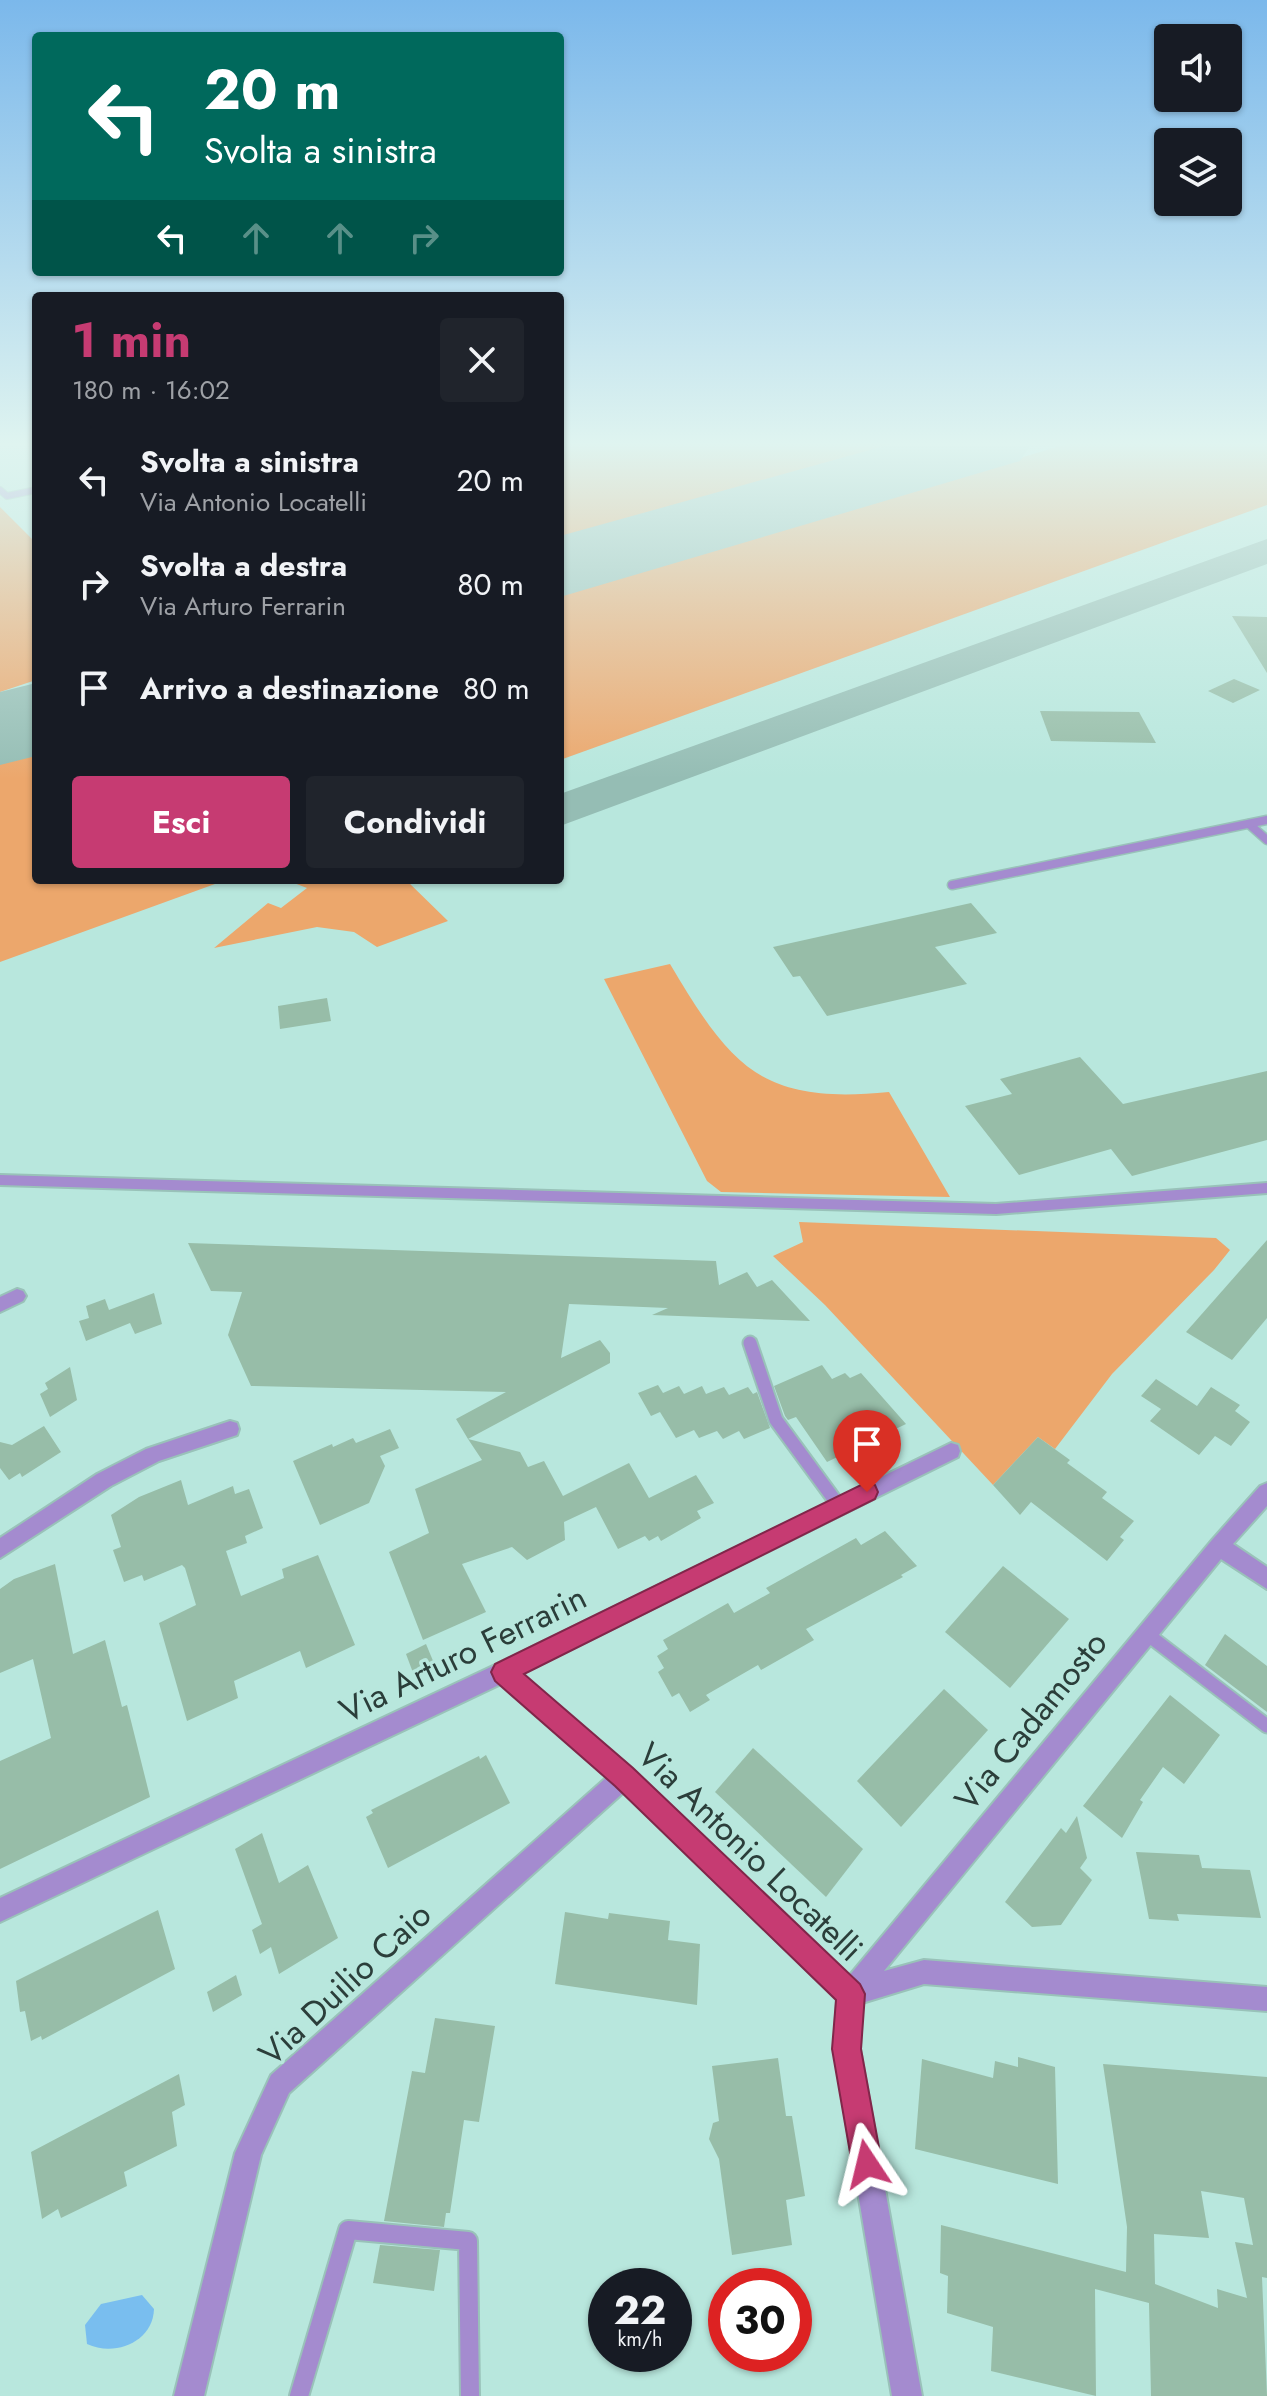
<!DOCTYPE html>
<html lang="it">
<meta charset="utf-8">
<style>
:root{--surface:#171b24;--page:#20242c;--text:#f1f3f6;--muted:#9ea1a6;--accent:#c63b72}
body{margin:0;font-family:Jost,sans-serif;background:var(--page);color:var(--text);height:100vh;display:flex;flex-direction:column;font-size:30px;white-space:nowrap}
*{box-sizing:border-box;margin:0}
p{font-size:26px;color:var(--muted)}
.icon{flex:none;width:44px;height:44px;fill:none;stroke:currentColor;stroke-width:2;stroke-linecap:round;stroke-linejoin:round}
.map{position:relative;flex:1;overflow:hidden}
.panel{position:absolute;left:32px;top:292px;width:532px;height:592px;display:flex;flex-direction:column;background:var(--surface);border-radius:8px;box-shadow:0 2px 6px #0004}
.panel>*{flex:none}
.top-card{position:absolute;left:32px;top:32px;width:532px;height:244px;border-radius:8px;box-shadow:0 2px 6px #0004;background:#00695c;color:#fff;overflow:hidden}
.tools{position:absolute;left:1154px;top:24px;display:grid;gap:16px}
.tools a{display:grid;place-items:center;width:88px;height:88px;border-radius:8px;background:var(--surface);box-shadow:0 2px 6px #0004;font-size:40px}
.speed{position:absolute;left:588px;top:2268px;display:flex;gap:16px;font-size:40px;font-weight:700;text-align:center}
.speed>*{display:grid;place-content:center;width:104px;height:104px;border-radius:50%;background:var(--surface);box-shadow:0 2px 6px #0004;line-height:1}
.speed small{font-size:20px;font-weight:400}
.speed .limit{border:12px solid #d22;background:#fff;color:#111}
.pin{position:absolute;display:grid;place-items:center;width:68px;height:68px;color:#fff;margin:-82px -34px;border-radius:50% 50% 50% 0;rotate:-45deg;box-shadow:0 0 8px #0007}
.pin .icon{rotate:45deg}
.me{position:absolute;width:88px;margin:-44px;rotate:350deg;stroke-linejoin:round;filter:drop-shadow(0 0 6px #0008)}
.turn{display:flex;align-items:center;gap:28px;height:168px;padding:0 40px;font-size:36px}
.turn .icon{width:104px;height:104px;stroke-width:2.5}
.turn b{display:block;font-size:56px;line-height:68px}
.lanes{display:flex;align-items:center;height:76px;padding:0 40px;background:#0003;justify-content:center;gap:40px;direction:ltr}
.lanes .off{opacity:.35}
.round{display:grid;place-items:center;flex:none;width:84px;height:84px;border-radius:8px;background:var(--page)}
.headline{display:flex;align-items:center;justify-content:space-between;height:136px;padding:0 40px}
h1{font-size:48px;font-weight:700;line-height:60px;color:var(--accent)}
.button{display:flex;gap:16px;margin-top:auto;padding:16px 40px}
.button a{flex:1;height:92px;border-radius:8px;background:var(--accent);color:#fff;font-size:32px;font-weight:700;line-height:92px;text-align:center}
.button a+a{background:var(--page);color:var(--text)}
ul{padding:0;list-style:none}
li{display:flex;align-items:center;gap:24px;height:104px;padding:0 40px}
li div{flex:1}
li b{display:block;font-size:30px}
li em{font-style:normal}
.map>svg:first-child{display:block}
.green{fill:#eca76c}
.water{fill:#79beef}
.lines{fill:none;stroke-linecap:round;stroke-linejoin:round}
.taxiway{fill:#95bdb4;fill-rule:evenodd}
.runway{fill:#95bdb4;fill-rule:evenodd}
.building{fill:#97bda8;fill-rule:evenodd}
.lane-far4-casing{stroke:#99c2b9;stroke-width:8}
.lane-far3-casing{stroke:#99c2b9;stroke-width:11}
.lane-far2-casing{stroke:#99c2b9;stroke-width:14}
.lane-far1-casing{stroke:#99c2b9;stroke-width:17}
.lane-casing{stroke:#99c2b9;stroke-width:22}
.street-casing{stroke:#99c2b9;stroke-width:4}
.lane-far4{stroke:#a48bcf;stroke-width:6}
.lane-far3{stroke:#a48bcf;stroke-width:8}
.lane-far2{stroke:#a48bcf;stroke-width:10}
.lane-far1{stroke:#a48bcf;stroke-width:13}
.lane{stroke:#a48bcf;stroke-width:18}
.street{fill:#a48bcf;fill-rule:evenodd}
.route{fill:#c63b72;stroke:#81264a;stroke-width:2}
.labels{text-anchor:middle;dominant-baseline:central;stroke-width:7;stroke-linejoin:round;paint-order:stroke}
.near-street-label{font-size:34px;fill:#2b3e3a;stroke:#b8e7dd}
</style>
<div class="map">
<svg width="1267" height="2396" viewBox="0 0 1267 2396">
<rect width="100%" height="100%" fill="#b8e7dd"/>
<g class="green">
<polygon points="560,443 901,443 560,538"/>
<polygon points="1070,443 1267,443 1267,505 560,760 560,596"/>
<polygon points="0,507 36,543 36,680 0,692"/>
<polygon points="36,753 36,880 226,880 0,962 0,764"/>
<polygon points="297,880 406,880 448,921 377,947 354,932 317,927 214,948 268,903 281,908 307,888 294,883"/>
<path d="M670,964c61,102 90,141 219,128l61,105 -229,-5 -14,-11 -103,-202z"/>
<polygon points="799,1222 1216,1238 1230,1250 1214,1270 1112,1374 1055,1449 1038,1437 993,1485 825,1305 773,1256 803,1242"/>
</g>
<path class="water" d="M142,2295l12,14c-1,33 -39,48 -67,35l-2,-19 16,-21z"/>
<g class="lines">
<polygon class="taxiway" points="1267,539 1267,564 560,826 560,794"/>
<g class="runway">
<polygon points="895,443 1032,443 1020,461 560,597 560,536"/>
<polygon points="36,683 36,756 0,765 0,692"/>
</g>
</g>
<g class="building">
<polygon points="1232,616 1267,617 1267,673"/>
<polygon points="1234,679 1260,690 1233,703 1208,691"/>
<polygon points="1040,711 1139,712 1156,743 1051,741"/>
<polygon points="971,903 997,933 935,947 967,984 827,1016 800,976 793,977 773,947"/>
<polygon points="327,998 331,1021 280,1029 278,1006"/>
<polygon points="1080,1057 1123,1104 1267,1071 1267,1140 1132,1176 1111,1149 1019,1175 965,1106 1012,1094 1000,1079"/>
<polygon points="1267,1240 1267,1318 1232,1360 1186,1332"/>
<polygon points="188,1243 716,1261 719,1285 747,1272 757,1287 772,1280 810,1321 652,1315 668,1308 569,1304 561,1358 600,1340 610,1353 610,1363 468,1439 456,1419 506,1392 251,1386 228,1335 242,1292 211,1291"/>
<polygon points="154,1293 162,1324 135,1334 130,1323 86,1341 79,1321 89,1318 86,1306 105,1299 109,1310"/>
<polygon points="822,1365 832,1379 845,1373 850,1378 861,1373 906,1424 827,1462 796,1417 788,1420 785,1416 774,1386"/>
<polygon points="70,1367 77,1400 50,1417 40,1394 48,1389 45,1383"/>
<polygon points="1156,1379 1197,1406 1211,1387 1240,1405 1235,1411 1250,1422 1231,1446 1215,1436 1199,1455 1150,1421 1161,1409 1141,1396"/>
<polygon points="658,1385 663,1393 679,1386 684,1394 702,1386 706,1394 724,1387 729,1395 748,1387 753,1394 757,1392 770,1428 744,1439 739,1431 723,1439 717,1431 699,1438 694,1430 676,1438 660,1412 651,1416 638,1393"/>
<polygon points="44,1426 61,1452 22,1477 20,1473 9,1480 0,1468 0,1442 12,1445"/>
<polygon points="390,1429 399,1448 380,1456 385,1466 369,1503 320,1525 293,1461 332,1444 333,1447 353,1438 356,1443"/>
<polygon points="1038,1437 1070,1460 1067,1463 1107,1492 1102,1498 1134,1521 1120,1537 1124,1540 1107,1561 1031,1502 1020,1515 993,1485"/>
<polygon points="468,1439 520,1452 528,1467 544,1461 563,1496 629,1463 649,1498 696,1475 714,1503 697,1511 701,1518 661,1541 658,1536 649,1541 645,1536 618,1549 596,1507 564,1522 565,1540 527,1560 512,1547 462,1564 486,1612 423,1640 389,1552 429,1533 415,1489 482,1460"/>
<polygon points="181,1480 188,1505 233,1486 235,1494 249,1489 263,1528 245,1536 247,1543 226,1551 241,1596 284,1578 282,1569 318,1555 355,1645 306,1668 300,1651 234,1681 238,1698 187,1721 159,1623 196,1605 185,1568 182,1565 144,1581 142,1575 124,1582 113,1550 121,1547 111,1515 139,1497"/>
<polygon points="885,1531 917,1566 901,1575 903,1577 806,1629 814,1640 761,1670 758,1665 706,1695 710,1700 690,1712 679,1693 672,1697 658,1672 664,1668 657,1656 668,1649 663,1640 728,1603 734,1613 770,1593 766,1588 856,1538 861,1545"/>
<polygon points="55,1564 73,1654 105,1640 122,1707 127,1705 150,1797 0,1869 0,1761 51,1738 33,1659 0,1673 0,1589 14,1579"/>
<polygon points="1003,1566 1069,1619 1010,1688 945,1632"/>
<polygon points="1225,1634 1267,1666 1267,1712 1205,1665"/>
<polygon points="426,1644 436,1668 415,1678 406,1654"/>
<polygon points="944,1689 988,1730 901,1827 857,1781"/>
<polygon points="1170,1695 1220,1735 1184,1784 1163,1767 1140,1800 1143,1802 1122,1838 1083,1806"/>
<polygon points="753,1748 863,1849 826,1897 715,1792"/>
<polygon points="486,1755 510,1803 388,1868 366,1817 373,1813 371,1810 479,1756 480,1759"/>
<polygon points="1077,1816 1087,1858 1080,1868 1092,1880 1061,1925 1032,1927 1005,1902 1061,1828 1066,1833"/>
<polygon points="262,1833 279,1883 308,1865 338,1938 279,1974 271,1947 260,1954 252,1930 262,1924 235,1849"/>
<polygon points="1136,1852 1199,1855 1202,1868 1250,1870 1261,1918 1177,1914 1179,1921 1149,1919"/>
<polygon points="158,1910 175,1969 42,2040 41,2036 31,2041 25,2011 20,2012 16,1981"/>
<polygon points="565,1912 608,1919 609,1913 670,1921 668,1940 700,1944 697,2005 555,1984"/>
<polygon points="236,1975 242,1995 213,2012 207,1992"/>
<polygon points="435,2018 495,2026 479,2122 464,2120 450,2213 446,2213 444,2227 384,2221 412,2071 425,2073"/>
<polygon points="1018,2057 1055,2067 1058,2184 915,2149 922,2059 993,2078 995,2061 1018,2067"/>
<polygon points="778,2058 786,2116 792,2116 805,2196 786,2200 792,2245 732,2255 719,2159 709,2139 713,2123 719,2121 712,2066"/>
<path d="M1103,2064l164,13v201l-5,-1 5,119h-116l-2,-93 -54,-14 1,107 -105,-25 2,-44 -46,-14 1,-37 -8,-3 1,-48 185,47 1,-45zM1201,2191l43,7 9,47 -18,-3 12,56 -30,-9 1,19 -63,-24 -1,-50 55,4z"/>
<polygon points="179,2074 185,2105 172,2112 177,2146 124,2172 127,2186 61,2218 58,2209 42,2219 31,2152"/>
<polygon points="380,2245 440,2250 434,2291 373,2283"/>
</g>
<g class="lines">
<defs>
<polyline id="lane-far4" points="0,490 7,496 36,490"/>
<g id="lane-far3">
<polyline points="1249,824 1267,840"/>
<polyline points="952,885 1267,820"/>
</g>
<polyline id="lane-far2" points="0,1180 996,1209 1267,1188"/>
<g id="lane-far1">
<polyline points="750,1343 776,1420 839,1506"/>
<polyline points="1147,1634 1267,1726"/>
</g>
<polyline id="lane" points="299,2396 348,2230 468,2241 470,2396"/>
<g id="street">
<polygon points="17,1289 23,1291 26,1296 23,1301 0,1312 0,1297"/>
<polygon points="230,1421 237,1423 239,1429 237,1435 159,1461 111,1486 0,1558 0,1538 97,1474 146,1449"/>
<polygon points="951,1443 958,1445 960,1451 958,1457 521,1674 632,1769 849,1976 1212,1540 1260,1486 1267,1483 1267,1506 1233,1544 1267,1567 1267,1589 1221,1559 884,1971 924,1960 1267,1987 1267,2011 924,1984 862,2003 860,2049 922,2396 892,2396 834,2049 837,1999 624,1792 289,2093 261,2155 204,2396 174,2396 235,2153 271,2075 607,1777 501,1684 0,1922 0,1898 495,1665"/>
</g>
</defs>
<use href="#lane-far4" class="lane-far4-casing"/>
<use href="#lane-far3" class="lane-far3-casing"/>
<use href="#lane-far2" class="lane-far2-casing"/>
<use href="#lane-far1" class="lane-far1-casing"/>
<use href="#lane" class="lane-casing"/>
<use href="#street" class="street-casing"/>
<use href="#lane-far4" class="lane-far4"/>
<use href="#lane-far3" class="lane-far3"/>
<use href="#lane-far2" class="lane-far2"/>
<use href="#lane-far1" class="lane-far1"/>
<use href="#lane" class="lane"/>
<use href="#street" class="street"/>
</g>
<linearGradient id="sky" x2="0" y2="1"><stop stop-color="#7bb8eb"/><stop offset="0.57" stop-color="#dff4f0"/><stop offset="1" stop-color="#dff4f0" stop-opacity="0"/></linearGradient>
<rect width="1267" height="779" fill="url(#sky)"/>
<polygon class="route" points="867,1482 875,1485 878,1492 875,1499 524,1674 633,1768 860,1984 865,1994 861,2049 882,2164 878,2175 867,2180 856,2175 852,2164 832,2049 836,2000 615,1786 495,1681 491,1672 495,1664"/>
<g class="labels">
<g class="near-street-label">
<text transform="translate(463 1654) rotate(-26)">Via Arturo Ferrarin</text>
<text transform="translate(1031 1721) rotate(-51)">Via Cadamosto</text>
<text transform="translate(750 1852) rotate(44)">Via Antonio Locatelli</text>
<text transform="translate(345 1984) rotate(-43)">Via Duilio Caio</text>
</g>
</g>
</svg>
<div class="tools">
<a><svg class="icon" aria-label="sound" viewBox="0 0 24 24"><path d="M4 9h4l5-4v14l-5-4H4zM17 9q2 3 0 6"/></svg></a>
<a><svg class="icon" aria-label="layers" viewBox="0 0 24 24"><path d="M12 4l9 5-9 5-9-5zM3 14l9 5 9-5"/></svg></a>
</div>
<div class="speed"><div>22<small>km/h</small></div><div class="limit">30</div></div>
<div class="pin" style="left:867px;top:1492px;background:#d93025"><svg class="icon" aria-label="arrive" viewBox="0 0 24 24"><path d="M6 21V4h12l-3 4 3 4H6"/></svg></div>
<svg class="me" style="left:867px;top:2164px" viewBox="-20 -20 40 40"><path d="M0-17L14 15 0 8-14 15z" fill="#c63b72" stroke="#fff" stroke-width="4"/></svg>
<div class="top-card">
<div class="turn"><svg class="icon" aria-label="left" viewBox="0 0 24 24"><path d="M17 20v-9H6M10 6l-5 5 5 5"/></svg><div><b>20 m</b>Svolta a sinistra</div></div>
<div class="lanes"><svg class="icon" aria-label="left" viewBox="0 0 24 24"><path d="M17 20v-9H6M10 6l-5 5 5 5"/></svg><svg class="icon off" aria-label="ahead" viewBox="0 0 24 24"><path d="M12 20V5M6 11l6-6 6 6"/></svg><svg class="icon off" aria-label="ahead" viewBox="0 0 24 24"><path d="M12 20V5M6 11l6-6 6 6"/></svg><svg class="icon off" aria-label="right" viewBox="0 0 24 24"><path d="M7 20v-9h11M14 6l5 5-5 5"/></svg></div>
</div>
<section class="panel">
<div class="headline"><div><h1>1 min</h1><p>180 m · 16:02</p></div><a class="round"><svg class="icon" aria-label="close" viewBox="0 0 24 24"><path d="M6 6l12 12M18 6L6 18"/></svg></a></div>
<ul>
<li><svg class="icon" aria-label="left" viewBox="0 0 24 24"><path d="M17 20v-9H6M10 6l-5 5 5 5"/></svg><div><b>Svolta a sinistra</b><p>Via Antonio Locatelli</p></div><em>20 m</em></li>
<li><svg class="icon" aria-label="right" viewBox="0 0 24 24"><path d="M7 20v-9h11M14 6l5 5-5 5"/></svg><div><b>Svolta a destra</b><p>Via Arturo Ferrarin</p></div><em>80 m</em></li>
<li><svg class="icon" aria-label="arrive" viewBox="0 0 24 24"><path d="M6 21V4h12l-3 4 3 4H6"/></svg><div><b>Arrivo a destinazione</b></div><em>80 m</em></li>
</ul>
<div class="button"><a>Esci</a><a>Condividi</a></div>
</section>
</div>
